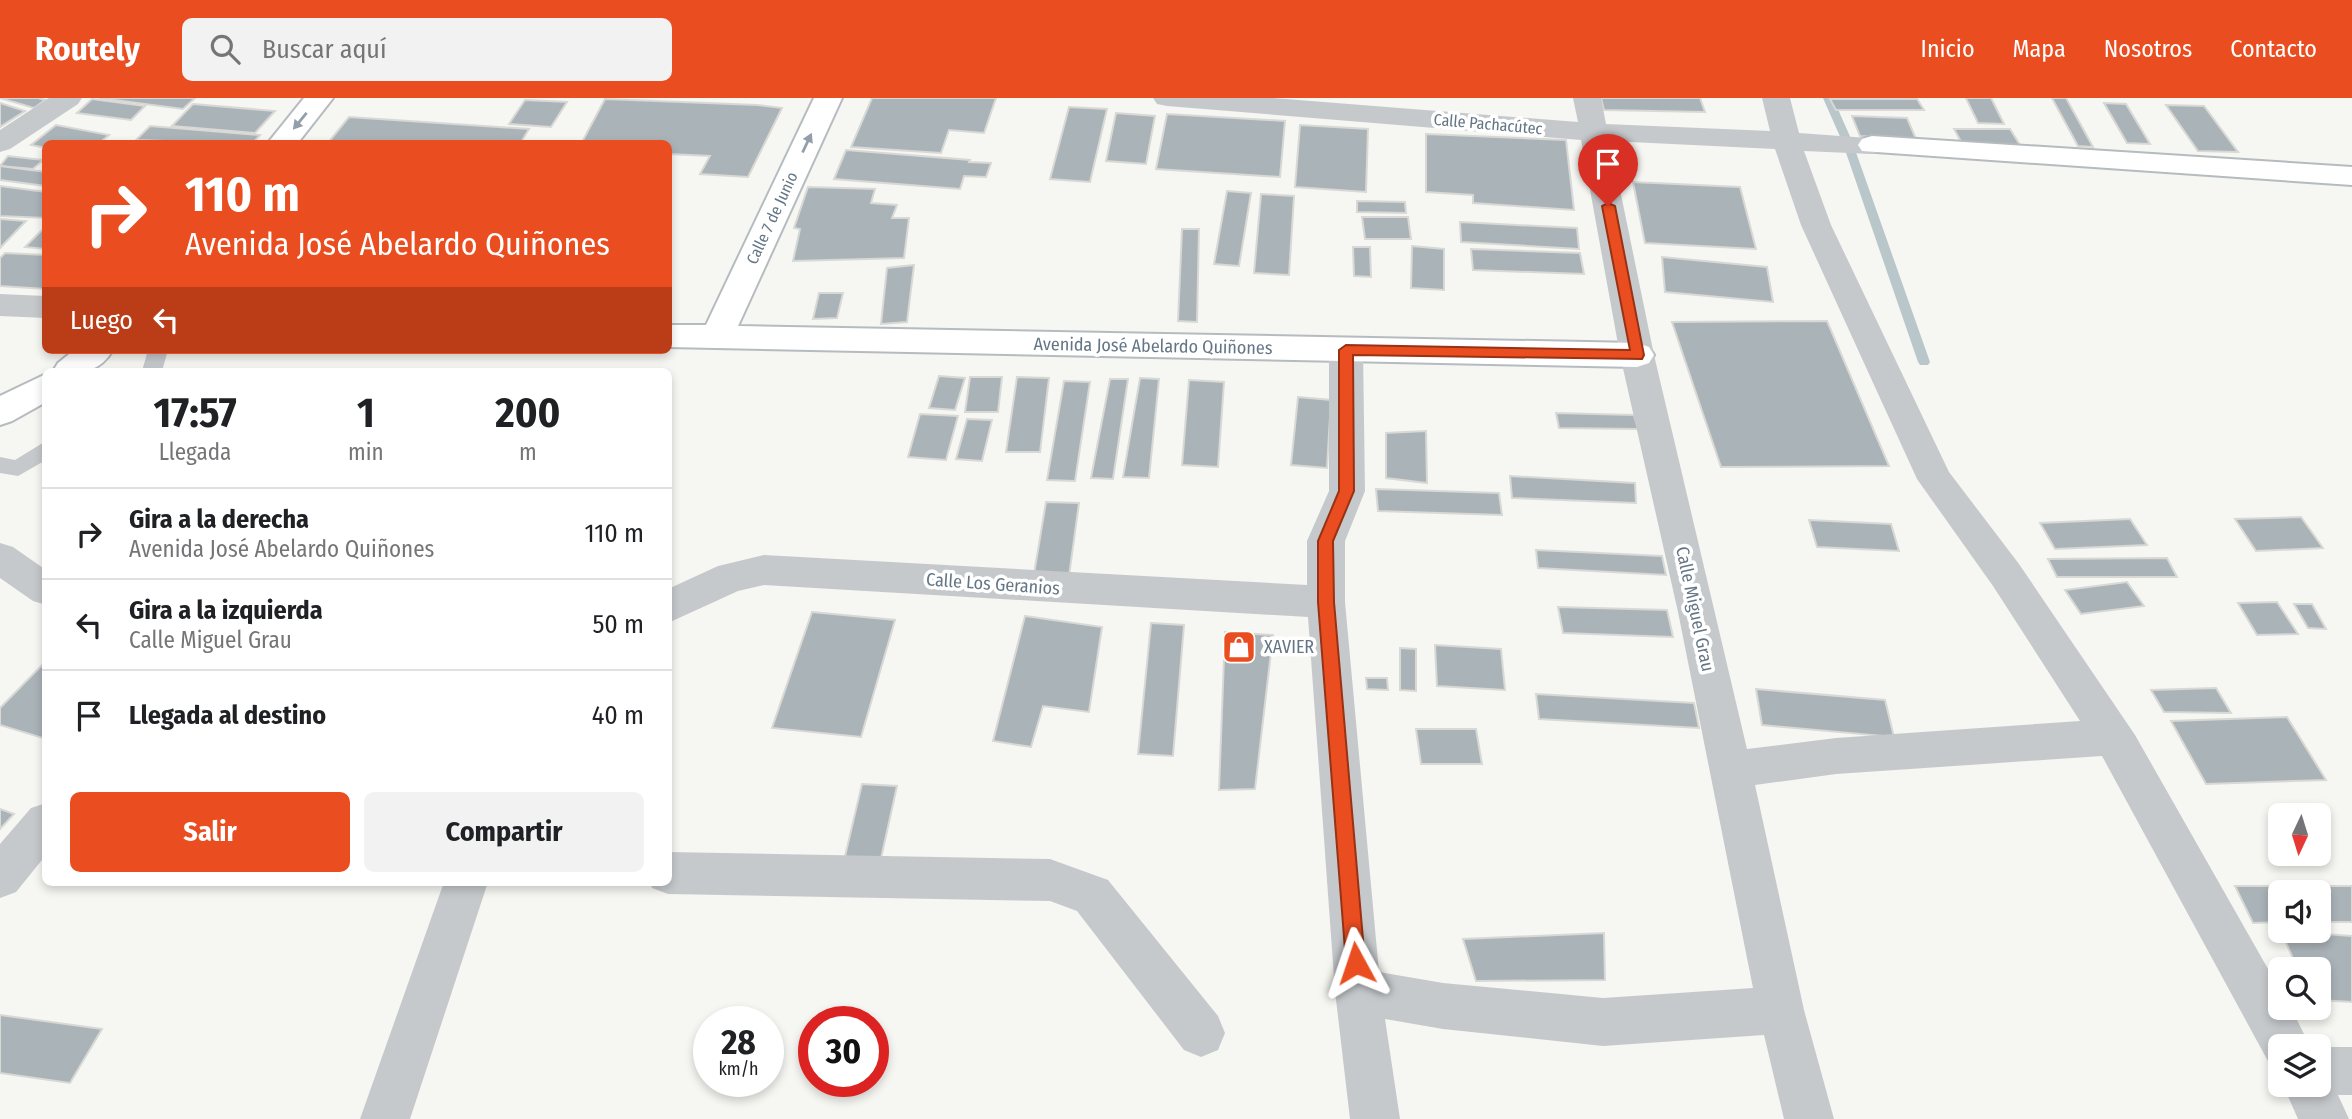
<!DOCTYPE html>
<html lang="es">
<meta charset="utf-8">
<style>
:root{--surface:#fff;--page:#f2f2f2;--text:#202124;--muted:#757577;--line:#e0e0e0;--accent:#ea4d1f}
body{margin:0;font-family:"Fira Sans Condensed",sans-serif;background:var(--page);color:var(--text);height:100vh;display:flex;flex-direction:column;font-size:26px;white-space:nowrap}
*{box-sizing:border-box;margin:0}
p{font-size:23px;color:var(--muted)}
.icon{flex:none;width:38px;height:38px;fill:none;stroke:currentColor;stroke-width:2;stroke-linecap:round;stroke-linejoin:round}
.map{position:relative;flex:1;overflow:hidden}
.side{position:absolute;left:42px;top:270px;width:630px;height:518px;display:flex;flex-direction:column;background:var(--surface);border-radius:10px;box-shadow:0 4px 10px #0003}
.side>*{flex:none}
.guide{position:absolute;left:42px;top:42px;width:630px;height:214px;border-radius:10px;box-shadow:0 4px 10px #0003;background:#ea4d1f;color:#fff;overflow:hidden}
.needle{width:46px;rotate:184deg}
.buttons{position:absolute;left:2268px;top:705px;display:grid;gap:14px}
.buttons a{display:grid;place-items:center;width:63px;height:63px;border-radius:10px;background:var(--surface);box-shadow:0 4px 10px #0003;font-size:35px}
.speed{position:absolute;left:693px;top:908px;display:flex;gap:14px;font-size:35px;font-weight:700;text-align:center}
.speed>*{display:grid;place-content:center;width:91px;height:91px;border-radius:50%;background:var(--surface);box-shadow:0 4px 10px #0003;line-height:1}
.speed small{font-size:18px;font-weight:400}
.speed .limit{border:10px solid #d22;background:#fff;color:#111}
.pin{position:absolute;display:grid;place-items:center;width:60px;height:60px;color:#fff;margin:-72px -30px;border-radius:50% 50% 50% 0;rotate:-45deg;box-shadow:0 0 7px #0007}
.pin .icon{rotate:45deg}
.me{position:absolute;width:77px;margin:-38px;rotate:355deg;stroke-linejoin:round;filter:drop-shadow(0 0 5px #0008)}
.turn{display:flex;align-items:center;gap:24px;height:147px;padding:0 28px;font-size:32px}
.turn .icon{width:91px;height:91px;stroke-width:2.5}
.turn b{display:block;font-size:49px;line-height:60px}
.then{display:flex;align-items:center;height:66px;padding:0 28px;background:#0003;gap:14px;font-size:26px}
.eta{display:flex;justify-content:space-evenly;align-items:center;height:119px;text-align:center}
.eta b{font-size:42px;font-weight:700;line-height:49px}
.cta{display:flex;gap:14px;margin-top:auto;padding:14px 28px}
.cta a{flex:1;height:80px;border-radius:10px;background:var(--accent);color:#fff;font-size:28px;font-weight:700;line-height:80px;text-align:center}
.cta a+a{background:var(--page);color:var(--text)}
ul{padding:0;list-style:none}
li{display:flex;align-items:center;gap:21px;height:91px;padding:0 28px;border-top:2px solid var(--line)}
li div{flex:1}
li b{display:block;font-size:26px}
li em{font-style:normal}
header{display:flex;align-items:center;gap:42px;box-sizing:border-box;height:98px;padding:0 35px;background:var(--accent);color:#fff}
header strong{font-size:33px}
nav{display:flex;gap:38px;margin-inline-start:auto;font-size:24px}
.search{width:490px;height:63px;background:var(--page);display:flex;align-items:center;gap:18px;box-sizing:border-box;padding:0 24px;border-radius:10px;color:var(--muted);font-size:26px}
.map>svg:first-child{display:block}
.lines{fill:none;stroke-linecap:round;stroke-linejoin:round}
.stream{fill:#bac7ca;fill-rule:evenodd}
.building{fill:#aab3b8;stroke:#d8d8d5;stroke-width:2}
.secondary-casing{stroke:#b5bbbf;stroke-width:4}
.lane{fill:#c6c9cc;fill-rule:evenodd}
.street{fill:#c6c9cc;fill-rule:evenodd}
.secondary{fill:#fff;fill-rule:evenodd}
.oneway{fill:#929faa}
.route{fill:#ea4d1f;stroke:#983214;stroke-width:2}
.labels{text-anchor:middle;dominant-baseline:central;stroke-width:7;stroke-linejoin:round;paint-order:stroke}
.far-street-label{font-size:16px;fill:#647685;stroke:#fff}
.street-label{font-size:18px;fill:#647685;stroke:#fff}
.poi-label{font-size:18px;fill:#647685;stroke:#fff;text-anchor:start}
</style>
<header>
<strong>Routely</strong>
<div class="search"><svg class="icon" aria-label="search" viewBox="0 0 24 24"><circle cx="10" cy="10" r="6"/><path d="M15 15l6 6"/></svg>Buscar aquí</div>
<nav><a>Inicio</a><a>Mapa</a><a>Nosotros</a><a>Contacto</a></nav>
</header>
<div class="map">
<svg width="2352" height="1021" viewBox="0 0 2352 1021">
<rect width="100%" height="100%" fill="#f6f6f2"/>
<g class="lines">
<polygon class="stream" points="1823,0 1833,0 1852,43 1930,264 1928,267 1920,267 1918,264 1842,43"/>
</g>
<g class="building">
<polygon points="0,0 38,0 45,2 34,10"/>
<polygon points="99,0 195,0 183,11"/>
<polygon points="872,0 996,0 984,35 949,32 941,55 851,49"/>
<polygon points="1601,0 1700,0 1705,14 1604,12"/>
<polygon points="1966,0 1991,0 2004,26 1978,25"/>
<polygon points="2052,0 2066,0 2093,49 2078,48"/>
<polygon points="92,1 145,8 131,22 77,15"/>
<polygon points="605,1 757,7 782,10 748,79 700,76 710,58 668,56 668,46 581,46"/>
<polygon points="1830,1 1917,1 1924,12 1836,12"/>
<polygon points="525,2 567,4 551,29 509,26"/>
<polygon points="0,5 25,13 0,29"/>
<polygon points="2104,5 2126,6 2150,46 2127,45"/>
<polygon points="193,6 275,13 255,35 172,28"/>
<polygon points="2166,7 2204,8 2238,54 2198,53"/>
<polygon points="1069,9 1107,11 1090,84 1050,81"/>
<polygon points="1116,15 1155,18 1146,66 1106,63"/>
<polygon points="1167,16 1285,23 1280,79 1156,71"/>
<polygon points="1852,18 1907,20 1916,41 1860,38"/>
<polygon points="349,19 529,31 520,46 327,46"/>
<polygon points="56,27 109,37 98,46 46,46 46,50 31,47"/>
<polygon points="1300,27 1368,31 1366,94 1295,89"/>
<polygon points="150,28 260,37 252,46 136,42"/>
<polygon points="1954,31 2010,31 2020,47 1963,47"/>
<polygon points="1426,36 1566,42 1574,112 1473,105 1473,97 1426,94"/>
<polygon points="846,52 970,62 969,64 991,65 986,79 964,78 960,91 834,81"/>
<polygon points="8,58 43,62 33,71 0,68"/>
<polygon points="0,68 46,74 46,88 0,82"/>
<polygon points="1633,84 1740,89 1756,151 1645,145"/>
<polygon points="0,88 46,94 46,120 0,118"/>
<polygon points="808,89 875,91 871,105 897,107 892,120 909,120 904,160 793,163 800,131 794,130"/>
<polygon points="1227,93 1251,95 1239,168 1214,166"/>
<polygon points="1261,96 1294,98 1289,177 1254,175"/>
<polygon points="1357,103 1405,104 1406,115 1357,114"/>
<polygon points="1362,119 1408,119 1411,141 1365,141"/>
<polygon points="0,121 26,123 0,150"/>
<polygon points="1460,124 1577,130 1579,151 1461,144"/>
<polygon points="46,128 46,151 25,149"/>
<polygon points="1182,131 1199,131 1197,224 1178,223"/>
<polygon points="1412,148 1444,151 1444,192 1411,190"/>
<polygon points="1353,149 1370,149 1371,179 1354,178"/>
<polygon points="1471,151 1580,155 1584,176 1473,172"/>
<polygon points="5,155 46,157 46,191 0,188 0,160"/>
<polygon points="1662,159 1767,169 1773,204 1665,194"/>
<polygon points="914,167 907,224 881,226 887,170"/>
<polygon points="819,195 843,195 837,220 813,221"/>
<polygon points="1827,223 1889,368 1721,369 1672,224"/>
<polygon points="939,278 965,280 955,312 929,310"/>
<polygon points="970,279 1002,279 998,314 965,314"/>
<polygon points="1017,279 1049,280 1040,354 1006,354"/>
<polygon points="1140,280 1159,281 1149,380 1123,379"/>
<polygon points="1110,281 1128,281 1113,381 1091,380"/>
<polygon points="1189,282 1224,284 1218,369 1182,367"/>
<polygon points="1064,283 1090,284 1075,383 1047,382"/>
<polygon points="1298,299 1331,302 1327,370 1291,367"/>
<polygon points="1556,315 1634,317 1638,331 1559,330"/>
<polygon points="920,316 958,318 946,362 908,359"/>
<polygon points="967,321 992,322 982,363 956,361"/>
<polygon points="1426,333 1427,385 1386,380 1386,335"/>
<polygon points="1510,378 1635,385 1636,405 1512,400"/>
<polygon points="1376,391 1499,395 1502,417 1378,413"/>
<polygon points="1046,404 1079,405 1069,478 1034,476"/>
<polygon points="2301,419 2323,450 2256,453 2235,421"/>
<polygon points="2130,421 2147,447 2055,451 2040,425"/>
<polygon points="1809,422 1891,426 1899,453 1817,449"/>
<polygon points="1536,452 1662,458 1666,477 1538,470"/>
<polygon points="2167,460 2177,479 2057,479 2048,461"/>
<polygon points="2127,484 2144,508 2081,516 2065,492"/>
<polygon points="2277,504 2298,536 2257,537 2238,505"/>
<polygon points="2294,506 2312,506 2326,531 2308,530"/>
<polygon points="1558,509 1667,512 1673,539 1563,535"/>
<polygon points="812,514 895,522 861,639 772,630"/>
<polygon points="1025,518 1102,529 1089,614 1043,608 1031,649 993,643"/>
<polygon points="1151,525 1184,527 1173,658 1138,656"/>
<polygon points="1225,534 1273,537 1255,691 1219,692"/>
<polygon points="1435,547 1501,551 1505,592 1437,588"/>
<polygon points="1400,550 1416,551 1416,593 1400,592"/>
<polygon points="46,563 46,641 0,627 0,610"/>
<polygon points="1366,580 1387,580 1388,592 1367,591"/>
<polygon points="2216,590 2231,615 2164,614 2151,592"/>
<polygon points="1756,591 1885,602 1894,639 1762,627"/>
<polygon points="1536,596 1694,605 1699,630 1539,621"/>
<polygon points="2287,619 2326,682 2206,686 2171,623"/>
<polygon points="1416,631 1476,631 1482,666 1421,666"/>
<polygon points="862,686 897,688 878,774 842,771"/>
<polygon points="0,711 14,716 0,731"/>
<polygon points="2235,788 2352,788 2352,824 2319,824 2319,794 2280,794 2280,824 2253,825"/>
<polygon points="2281,833 2352,838 2352,904 2319,902 2319,872 2298,872"/>
<polygon points="1604,835 1605,882 1476,883 1463,841"/>
<polygon points="0,917 102,931 70,985 0,975"/>
</g>
<g class="lines">
<defs>
<g id="secondary">
<polygon points="304,0 333,0 297,46 267,46"/>
<polygon points="814,0 842,0 738,228 1637,245 1649,249 1654,257 1649,265 1637,269 668,249 668,227 706,227"/>
<polygon points="1872,38 2352,69 2352,87 1862,53 1858,47 1862,41"/>
<path d="M74,252h39c-16,26 -33,21 -60,21l5,-8z"/>
<polygon points="46,276 46,304 12,323 0,327 0,298"/>
</g>
</defs>
<use href="#secondary" class="secondary-casing"/>
<g class="lane">
<polygon points="148,252 168,252 162,273 142,273"/>
<polygon points="46,343 46,362 18,378 0,375 0,359 15,362"/>
</g>
<g class="street">
<polygon points="49,0 82,0 78,6 10,51 0,54 0,32"/>
<path d="M1153,0h120l305,24 -5,-24h28l5,26 164,7 -8,-33h28l9,35 83,6 4,6 -4,6 -10,3 -68,-3 27,74 118,247 70,92 116,171 145,255v18h11l19,38h-30v21l-11,-4 -167,-307 -266,18 -81,11 49,225 30,109h-50l-20,-84 -161,11 -160,-17 -58,-10 15,100h-50l-15,-128 -27,-374 -544,-32 -26,6 -70,32v-34l50,-23 46,-11 543,30v-44l22,-50v-141l5,-8 12,-4 12,4 5,8 2,141 -20,50v61l34,370 64,11 160,15 150,-10 -75,-376 -58,-257 -39,-215 -414,-34 -10,-2zM1610,43l165,8 26,76 116,254 76,107 87,135 -244,17 -89,11 -93,-394z"/>
<polygon points="0,196 46,198 46,220 0,218"/>
<polygon points="0,445 13,449 46,472 46,507 33,503 0,480"/>
<polygon points="46,705 46,757 16,794 0,800 0,746 31,710"/>
<polygon points="668,754 1050,761 1108,782 1218,918 1225,935 1218,952 1201,959 1184,952 1077,813 1050,803 668,796 652,790 650,784 668,784"/>
<polygon points="444,784 488,784 410,1021 360,1021"/>
<polygon points="2319,949 2352,949 2352,997 2338,997 2349,1021 2298,1021 2283,987 2319,987"/>
</g>
<use href="#secondary" class="secondary"/>
</g>
<defs><path id="oneway-solid" d="M-6-.8H1V-3.2L6.5 0L1 3.2V.8H-6Z" transform="scale(1.75)"/></defs>
<g class="oneway">
<use href="#oneway-solid" transform="translate(300 23) rotate(129)"/>
<use href="#oneway-solid" transform="translate(807 45) rotate(-65)"/>
</g>
<polygon class="route" points="1608,105 1615,108 1644,257 1642,261 1353,257 1354,393 1333,443 1334,504 1365,865 1363,872 1356,874 1349,872 1346,865 1318,504 1318,443 1339,393 1339,252 1346,247 1630,252 1602,108"/>
<defs>
<symbol id="shop-square" viewBox="-11 -11 22 22"><rect x="-9" y="-9" width="18" height="18" rx="4" fill="#ea4d1f" stroke="#fff"/><path d="M-5-2.5h2.3a2.7 3.5 0 0 1 5.4 0H5L5.5 6h-11ZM-1.5-2.5h3a1.5 2.3 0 0 0-3 0Z" fill="#fff"/></symbol>
</defs>
<g fill-rule="evenodd">
<use href="#shop-square" x="1220" y="530" width="38" height="38"/>
</g>
<g class="labels">
<g class="far-street-label">
<text transform="translate(1488 26) rotate(5)">Calle Pachacútec</text>
<text transform="translate(772 120) rotate(-65)">Calle 7 de Junio</text>
</g>
<g class="street-label">
<text transform="translate(1153 248) rotate(1)">Avenida José Abelardo Quiñones</text>
<text transform="translate(993 486) rotate(4)">Calle Los Geranios</text>
<text transform="translate(1695 511) rotate(78)">Calle Miguel Grau</text>
</g>
<g class="poi-label">
<text x="1264" y="549">XAVIER</text>
</g>
</g>
</svg>
<div class="buttons">
<a><svg class="needle" viewBox="-14 -14 28 28"><path d="M0-13l5 13h-10z" fill="#e53935"/><path d="M0 13l5-13h-10z" fill="#757577"/></svg></a>
<a><svg class="icon" aria-label="sound" viewBox="0 0 24 24"><path d="M4 9h4l5-4v14l-5-4H4zM17 9q2 3 0 6"/></svg></a>
<a><svg class="icon" aria-label="search" viewBox="0 0 24 24"><circle cx="10" cy="10" r="6"/><path d="M15 15l6 6"/></svg></a>
<a><svg class="icon" aria-label="layers" viewBox="0 0 24 24"><path d="M12 4l9 5-9 5-9-5zM3 14l9 5 9-5"/></svg></a>
</div>
<div class="speed"><div>28<small>km/h</small></div><div class="limit">30</div></div>
<div class="pin" style="left:1608px;top:108px;background:#d93025"><svg class="icon" aria-label="arrive" viewBox="0 0 24 24"><path d="M6 21V4h12l-3 4 3 4H6"/></svg></div>
<svg class="me" style="left:1356px;top:865px" viewBox="-20 -20 40 40"><path d="M0-17L14 15 0 8-14 15z" fill="#ea4d1f" stroke="#fff" stroke-width="4"/></svg>
<div class="guide">
<div class="turn"><svg class="icon" aria-label="right" viewBox="0 0 24 24"><path d="M7 20v-9h11M14 6l5 5-5 5"/></svg><div><b>110 m</b>Avenida José Abelardo Quiñones</div></div>
<div class="then">Luego<svg class="icon" aria-label="left" viewBox="0 0 24 24"><path d="M17 20v-9H6M10 6l-5 5 5 5"/></svg></div>
</div>
<section class="side">
<div class="eta">
<div><b>17:57</b><p>Llegada</p></div>
<div><b>1</b><p>min</p></div>
<div><b>200</b><p>m</p></div>
</div>
<ul>
<li><svg class="icon" aria-label="right" viewBox="0 0 24 24"><path d="M7 20v-9h11M14 6l5 5-5 5"/></svg><div><b>Gira a la derecha</b><p>Avenida José Abelardo Quiñones</p></div><em>110 m</em></li>
<li><svg class="icon" aria-label="left" viewBox="0 0 24 24"><path d="M17 20v-9H6M10 6l-5 5 5 5"/></svg><div><b>Gira a la izquierda</b><p>Calle Miguel Grau</p></div><em>50 m</em></li>
<li><svg class="icon" aria-label="arrive" viewBox="0 0 24 24"><path d="M6 21V4h12l-3 4 3 4H6"/></svg><div><b>Llegada al destino</b></div><em>40 m</em></li>
</ul>
<div class="cta"><a>Salir</a><a>Compartir</a></div>
</section>
</div>
